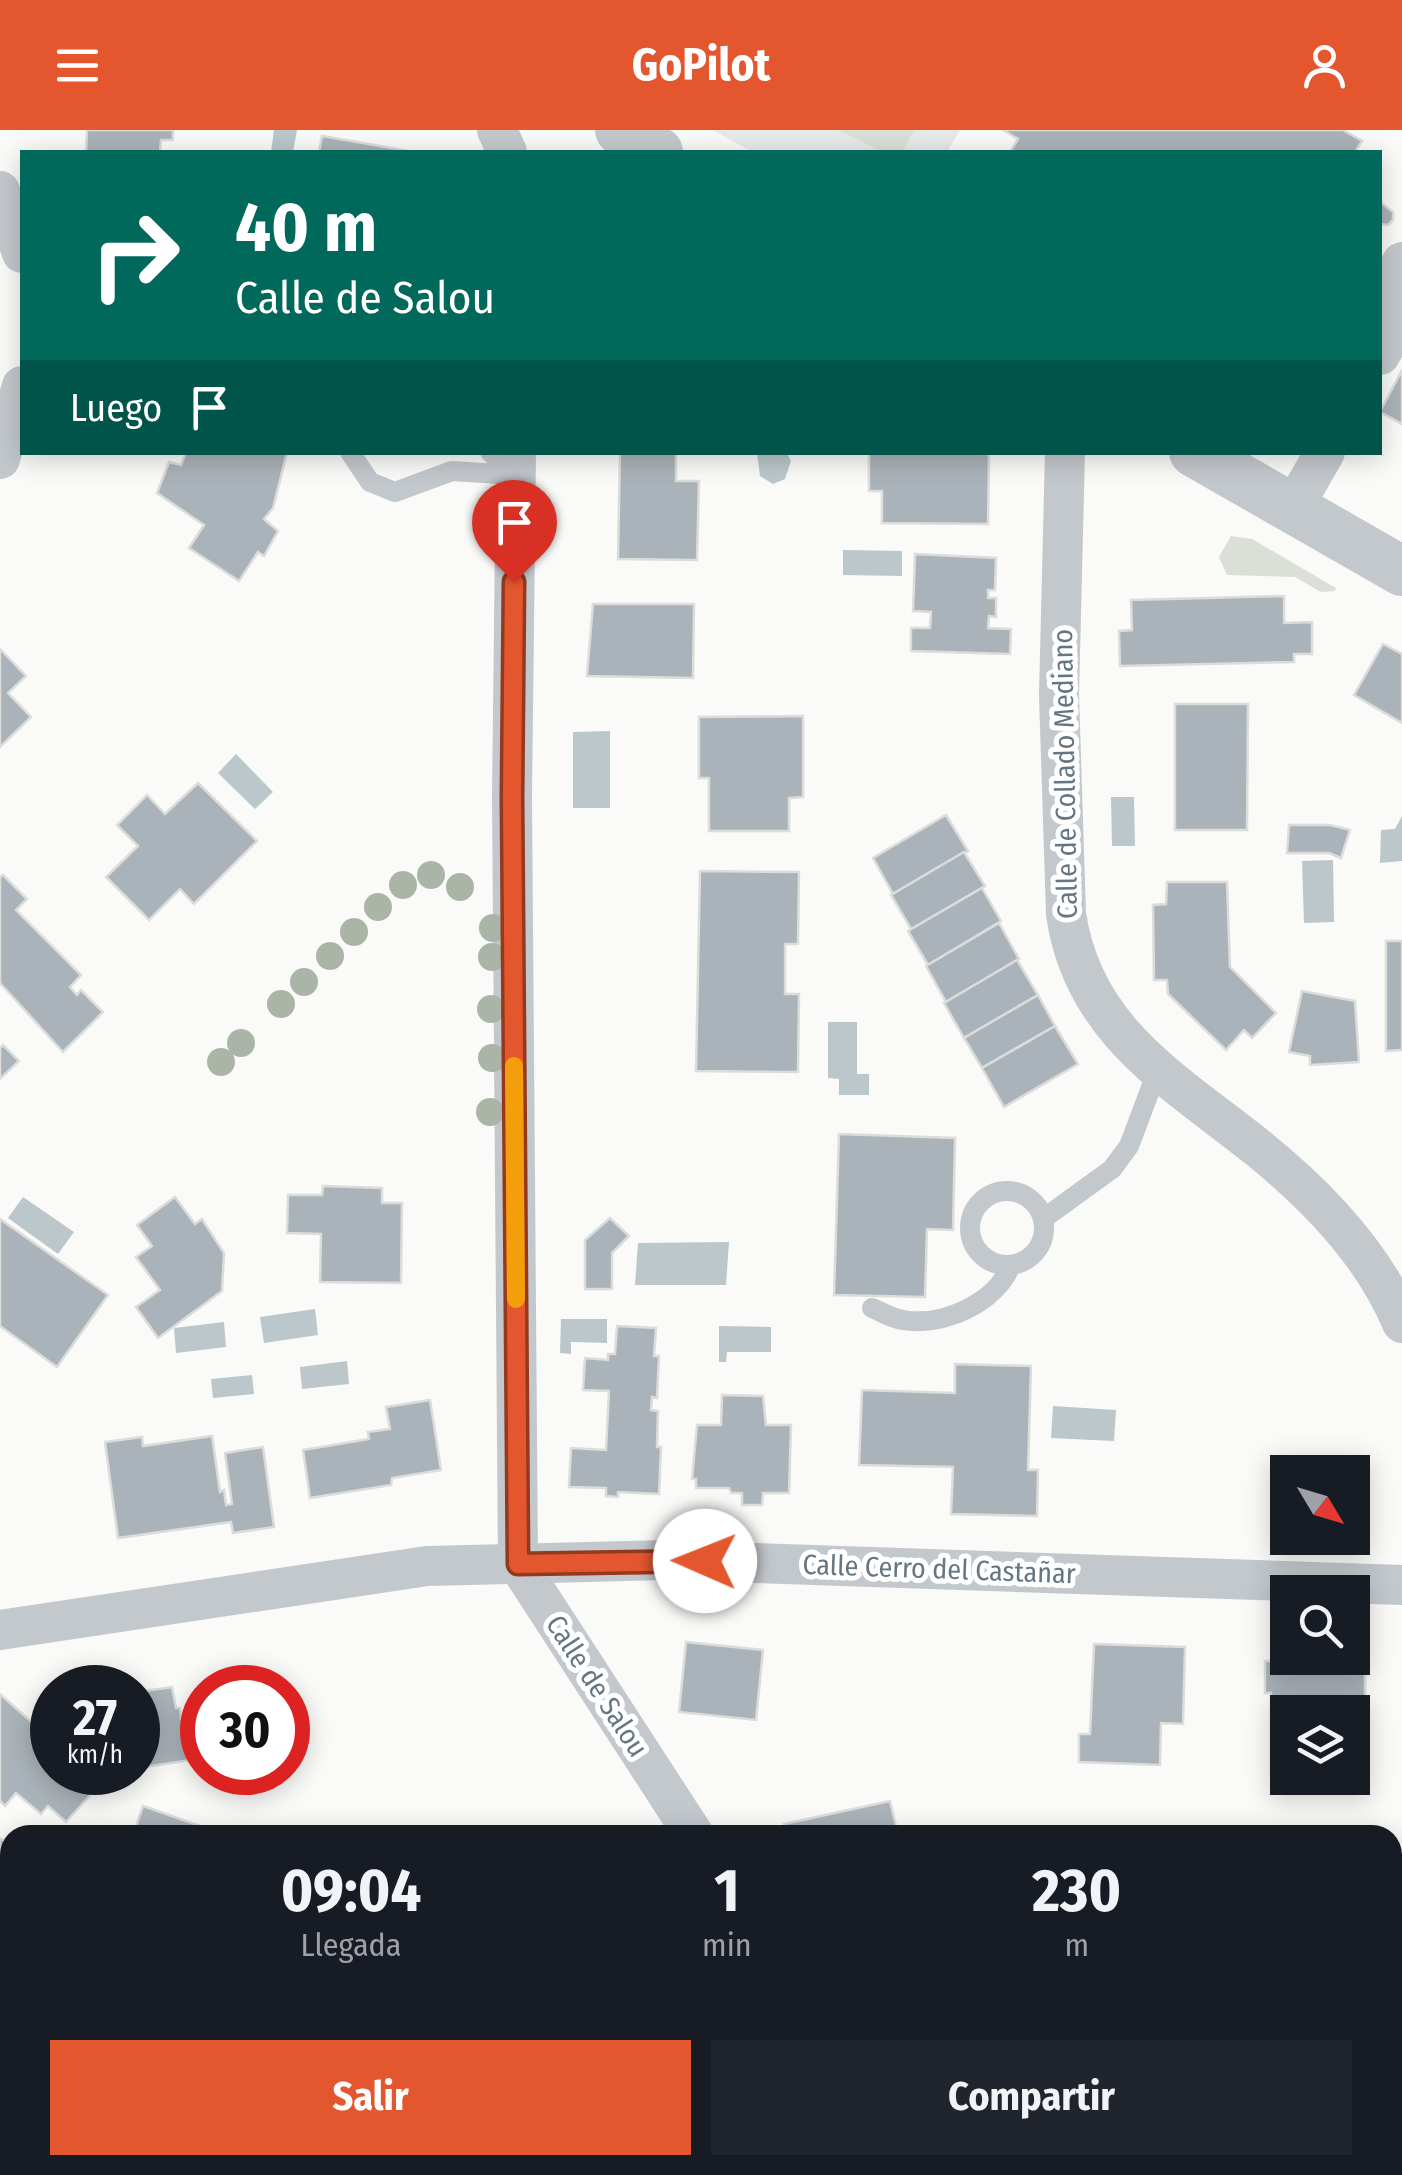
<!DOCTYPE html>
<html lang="es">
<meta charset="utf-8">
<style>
:root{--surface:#171b24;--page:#20242c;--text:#f1f3f6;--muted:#9ea1a6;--accent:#e4572e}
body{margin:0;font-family:"Fira Sans Condensed",sans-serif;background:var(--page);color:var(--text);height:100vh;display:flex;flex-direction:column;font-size:38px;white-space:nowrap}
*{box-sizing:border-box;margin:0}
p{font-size:32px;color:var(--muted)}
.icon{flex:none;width:55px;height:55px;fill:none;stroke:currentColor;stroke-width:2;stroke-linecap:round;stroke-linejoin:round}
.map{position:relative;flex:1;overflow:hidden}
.side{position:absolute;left:0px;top:1695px;width:1402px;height:350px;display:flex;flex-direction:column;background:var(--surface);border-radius:30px 30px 0 0;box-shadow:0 5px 25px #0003}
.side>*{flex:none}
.guide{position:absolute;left:20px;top:20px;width:1362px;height:305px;border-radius:0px;box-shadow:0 5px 25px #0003;background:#00695c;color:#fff;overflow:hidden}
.needle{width:65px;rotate:128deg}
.buttons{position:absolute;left:1270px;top:1325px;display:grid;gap:20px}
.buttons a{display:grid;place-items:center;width:100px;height:100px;border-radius:0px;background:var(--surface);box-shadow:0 5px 25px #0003;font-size:50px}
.speed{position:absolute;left:30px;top:1535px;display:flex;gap:20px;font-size:50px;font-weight:700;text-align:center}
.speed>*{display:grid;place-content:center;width:130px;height:130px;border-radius:50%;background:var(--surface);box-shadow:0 5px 25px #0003;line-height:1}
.speed small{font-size:25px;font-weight:400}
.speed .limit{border:15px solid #d22;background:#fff;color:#111}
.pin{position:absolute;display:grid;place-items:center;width:85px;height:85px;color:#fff;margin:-102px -42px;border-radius:50% 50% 50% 0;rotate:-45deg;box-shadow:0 0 10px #0007}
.pin .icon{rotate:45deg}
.me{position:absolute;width:110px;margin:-55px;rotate:271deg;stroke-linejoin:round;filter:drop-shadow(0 0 8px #0008)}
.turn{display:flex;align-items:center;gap:35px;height:210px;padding:0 50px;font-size:45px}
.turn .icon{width:130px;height:130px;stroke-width:2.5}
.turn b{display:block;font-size:70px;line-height:85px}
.then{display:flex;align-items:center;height:95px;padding:0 50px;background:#0003;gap:20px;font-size:38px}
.eta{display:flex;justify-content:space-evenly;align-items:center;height:170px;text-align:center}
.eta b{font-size:60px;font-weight:700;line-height:70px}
.button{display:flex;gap:20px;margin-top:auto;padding:20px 50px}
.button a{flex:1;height:115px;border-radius:0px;background:var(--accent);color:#fff;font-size:40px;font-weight:700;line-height:115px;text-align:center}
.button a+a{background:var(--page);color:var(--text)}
header{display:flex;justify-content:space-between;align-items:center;height:130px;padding:0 50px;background:var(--accent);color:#fff;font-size:45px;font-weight:700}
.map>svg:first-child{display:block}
.built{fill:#e8e9e9}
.green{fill:#dadfd7}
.water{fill:#bbc7cb}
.building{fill:#aab3b9;stroke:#dcdcda;stroke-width:2.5}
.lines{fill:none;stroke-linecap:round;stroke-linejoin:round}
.service{stroke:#c3c8cc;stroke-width:20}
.minor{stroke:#c3c8cc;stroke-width:40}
.tertiary{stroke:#c3c8cc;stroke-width:50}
.tree{fill:#aab4a7}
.route-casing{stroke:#94391e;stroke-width:25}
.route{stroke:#e4572e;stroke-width:18}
.slow{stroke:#f59e0b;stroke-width:18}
.labels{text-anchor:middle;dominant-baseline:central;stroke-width:10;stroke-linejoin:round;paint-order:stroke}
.street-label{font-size:28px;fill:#657683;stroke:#fff}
</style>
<header><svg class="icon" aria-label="menu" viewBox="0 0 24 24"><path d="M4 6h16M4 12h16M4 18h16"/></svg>GoPilot<svg class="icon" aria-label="person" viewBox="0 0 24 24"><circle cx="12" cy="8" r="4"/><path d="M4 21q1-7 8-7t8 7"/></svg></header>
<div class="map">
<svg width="1402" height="2045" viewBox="0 0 1402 2045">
<rect width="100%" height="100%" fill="#fafaf8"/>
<polygon class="built" points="712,0 960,0 947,22 753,22"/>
<g class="green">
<polygon points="839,0 914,0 902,22 883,22"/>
<polygon points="1231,406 1252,409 1336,458 1335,461 1321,462 1295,447 1227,445 1219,427"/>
</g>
<g class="water">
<polygon points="274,0 297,0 293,22 271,22"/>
<polygon points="757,323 787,323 791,331 785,349 773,354 760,346"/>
<polygon points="843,420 902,421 902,446 843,445"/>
<polygon points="610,601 610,678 573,678 573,602"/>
<polygon points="236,624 273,662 255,679 218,643"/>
<polygon points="1111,667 1134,667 1135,716 1112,716"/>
<polygon points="1402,686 1402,731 1380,733 1381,700 1395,699"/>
<polygon points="1333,730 1334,792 1304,793 1302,731"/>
<polygon points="828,892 857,892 857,944 869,944 869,965 839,965 839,949 828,948"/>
<polygon points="23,1067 74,1102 58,1124 8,1088"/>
<polygon points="729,1112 726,1155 635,1155 638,1113"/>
<polygon points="315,1179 318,1205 264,1213 260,1187"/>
<polygon points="561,1189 607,1189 607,1213 571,1212 571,1224 560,1223"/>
<polygon points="224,1192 226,1217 176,1223 174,1198"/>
<polygon points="719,1196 771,1197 771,1222 727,1222 726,1232 719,1232"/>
<polygon points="347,1231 349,1254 302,1259 300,1237"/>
<polygon points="252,1245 254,1264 213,1268 211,1249"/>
<polygon points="1053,1276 1116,1280 1114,1311 1051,1308"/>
</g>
<g class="building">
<polygon points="87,0 173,0 173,10 161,10 160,22 86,22"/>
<polygon points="1003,0 1343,0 1362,11 1355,22 1010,22 1018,9"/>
<polygon points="322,6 409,21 409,22 319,22"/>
<polygon points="1380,72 1393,82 1393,90 1388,95 1380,94"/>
<polygon points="1402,240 1402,294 1380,282"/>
<polygon points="186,322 287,322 273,378 264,389 278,401 264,426 258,422 239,451 189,418 204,395 157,363 169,332 181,335"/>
<polygon points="620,322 676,322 676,351 699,351 697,430 618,429"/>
<polygon points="896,322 989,324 988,394 882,393 882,361 869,361 869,324"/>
<polygon points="915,424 996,428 995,460 988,460 988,468 996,468 996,487 989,486 988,498 1011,499 1010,524 911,521 911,498 930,498 931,482 913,481"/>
<polygon points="1284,466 1284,493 1312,492 1312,524 1294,524 1294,532 1120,536 1119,501 1132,500 1131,470"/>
<polygon points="593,474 694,474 693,548 587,546"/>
<polygon points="1383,514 1402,524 1402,593 1354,565"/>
<polygon points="0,519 26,546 8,563 31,587 0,617"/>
<polygon points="1175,574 1248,574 1247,700 1175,700"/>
<polygon points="803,586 803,667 789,668 789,701 709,701 709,648 699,648 699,587"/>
<polygon points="198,653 257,711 194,774 180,759 149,790 106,747 138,716 117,695 147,665 165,684"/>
<polygon points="946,685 968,721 893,764 873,728"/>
<polygon points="1289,695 1330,695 1350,700 1341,728 1329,723 1287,723"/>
<polygon points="964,722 985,756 911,799 891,765"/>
<polygon points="700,741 799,742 798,814 785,814 785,864 799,864 798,942 696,941"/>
<polygon points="3,745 27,769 16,780 81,845 70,857 77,865 81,860 103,882 63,922 0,853 0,747"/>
<polygon points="1167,752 1227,752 1230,837 1276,883 1252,908 1244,900 1226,920 1168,864 1167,850 1154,850 1153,775 1166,774"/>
<polygon points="982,758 1001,791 928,835 908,801"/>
<polygon points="999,793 1019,829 946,872 926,836"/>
<polygon points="1386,811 1402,811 1402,920 1386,921"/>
<polygon points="1017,830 1038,865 964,908 944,873"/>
<polygon points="1302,861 1355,871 1359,932 1310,935 1310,926 1289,922"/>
<polygon points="1038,865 1055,896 982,938 964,908"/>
<polygon points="1055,896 1078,934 1004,977 982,938"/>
<polygon points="3,915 19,931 0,949 0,918"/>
<polygon points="839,1004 955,1008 953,1100 927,1099 925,1167 834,1165"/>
<polygon points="323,1056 382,1058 382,1073 402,1073 401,1153 320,1152 321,1104 287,1103 288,1065 322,1065"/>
<polygon points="175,1067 195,1094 202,1089 224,1123 222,1161 158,1208 136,1177 160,1160 136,1127 152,1116 137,1095"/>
<polygon points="610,1088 629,1106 612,1123 612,1159 585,1159 585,1110"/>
<polygon points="0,1089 108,1165 57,1237 0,1196"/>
<polygon points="617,1196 656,1198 654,1226 659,1226 657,1268 652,1267 651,1280 658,1281 657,1317 661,1317 659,1364 618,1362 618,1367 606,1366 606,1358 569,1357 571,1318 606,1320 609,1261 583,1260 585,1228 608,1230 608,1224 615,1224"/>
<polygon points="955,1234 1031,1236 1028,1340 1038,1340 1037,1386 951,1384 953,1337 859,1335 862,1260 955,1263"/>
<polygon points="722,1265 763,1266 766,1295 791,1295 789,1363 763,1363 762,1375 742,1375 742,1363 731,1363 729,1358 696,1358 696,1349 692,1349 697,1295 721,1295"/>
<polygon points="430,1270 441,1340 392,1348 391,1355 310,1368 303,1320 369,1309 368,1302 390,1299 386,1277"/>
<polygon points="212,1306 220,1362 224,1360 226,1375 232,1374 225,1323 263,1317 274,1397 233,1403 231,1392 118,1408 105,1312 142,1307 143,1316"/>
<polygon points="686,1512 763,1520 756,1590 679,1582"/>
<polygon points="1094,1514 1185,1517 1183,1594 1161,1593 1160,1635 1079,1632 1079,1604 1090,1604"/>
<polygon points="1365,1530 1365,1644 1352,1644 1352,1582 1288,1582 1288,1645 1271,1645 1271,1563 1265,1563 1265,1531"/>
<polygon points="172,1557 176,1578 180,1578 181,1589 186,1588 191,1630 138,1638 138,1562"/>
<polygon points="0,1564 52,1610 52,1642 89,1642 101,1653 66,1692 48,1676 41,1684 16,1663 5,1676 0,1671"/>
<polygon points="890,1671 898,1705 786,1705 784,1694"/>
<polygon points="143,1676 212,1700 210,1705 133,1705"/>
<polygon points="0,1709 10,1712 0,1749"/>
<polygon points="1392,1764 1402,1765 1402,1915 1392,1914 1392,1868 1398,1828 1392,1828"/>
<polygon points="1030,2035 1135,2035 1133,2045 1068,2045"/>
<polygon points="1168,2035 1335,2035 1333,2045 1166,2045"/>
</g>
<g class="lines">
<g class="service">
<polyline points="350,322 370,352 395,362 452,341 516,345 490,322"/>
<circle cx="1007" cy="1098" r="37"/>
<polyline points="1043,1089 1112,1039 1129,1016 1158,939"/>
<path d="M872,1178c10,4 21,11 31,12 40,7 93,-17 108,-55"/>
</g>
<g class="minor">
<polyline points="497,0 507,22"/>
<polyline points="0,61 22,123"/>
<polyline points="1380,170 1402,132"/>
<polyline points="1380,225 1402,187"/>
<polyline points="516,322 512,667 518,1434 694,1705"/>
<path d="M1065,322l-6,243 7,219c17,117 107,166 192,234 57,46 116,107 144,175"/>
<polyline points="0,329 22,256"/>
<polyline points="1293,378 1325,322"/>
<polyline points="0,1500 427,1436 666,1430 1402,1455"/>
<polyline points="892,2035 935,2045"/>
<polyline points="672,2045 677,2035"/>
</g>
<g class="tertiary">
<polyline points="620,0 658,22"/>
<polyline points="1194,322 1402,441"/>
</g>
</g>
<g class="tree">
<circle cx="431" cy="745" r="14"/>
<circle cx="403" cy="755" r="14"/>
<circle cx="460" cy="757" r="14"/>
<circle cx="378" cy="777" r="14"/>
<circle cx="493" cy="798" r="14"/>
<circle cx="354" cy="802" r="14"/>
<circle cx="330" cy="826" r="14"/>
<circle cx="492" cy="827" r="14"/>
<circle cx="304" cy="852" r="14"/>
<circle cx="281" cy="874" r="14"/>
<circle cx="491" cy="879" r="14"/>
<circle cx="241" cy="913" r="14"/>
<circle cx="492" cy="928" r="14"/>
<circle cx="221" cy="932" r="14"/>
<circle cx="490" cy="982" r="14"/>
</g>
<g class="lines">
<defs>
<polyline id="route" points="514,452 512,667 518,1434 705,1431"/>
</defs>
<use href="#route" class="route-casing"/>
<use href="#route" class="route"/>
<polyline class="slow" points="514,936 516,1169"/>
</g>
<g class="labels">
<g class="street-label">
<text transform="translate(1065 644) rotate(-91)">Calle de Collado Mediano</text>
<text transform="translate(939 1439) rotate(2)">Calle Cerro del Castañar</text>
<text transform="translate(597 1556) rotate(57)">Calle de Salou</text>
</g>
</g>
</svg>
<div class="buttons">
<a><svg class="needle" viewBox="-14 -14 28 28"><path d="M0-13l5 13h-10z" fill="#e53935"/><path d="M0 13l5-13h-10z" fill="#9ea1a6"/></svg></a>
<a><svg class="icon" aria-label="search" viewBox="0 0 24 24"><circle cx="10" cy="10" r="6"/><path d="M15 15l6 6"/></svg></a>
<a><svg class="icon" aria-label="layers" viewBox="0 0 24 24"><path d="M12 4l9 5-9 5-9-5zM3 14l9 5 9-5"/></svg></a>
</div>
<div class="speed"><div>27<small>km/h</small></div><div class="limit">30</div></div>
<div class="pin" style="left:514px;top:452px;background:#d93025"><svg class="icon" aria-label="arrive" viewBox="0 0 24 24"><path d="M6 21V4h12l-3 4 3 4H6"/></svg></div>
<svg class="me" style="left:705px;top:1431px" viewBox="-20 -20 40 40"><circle r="19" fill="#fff"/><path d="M0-13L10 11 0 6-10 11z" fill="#e4572e"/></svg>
<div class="guide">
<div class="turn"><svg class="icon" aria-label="right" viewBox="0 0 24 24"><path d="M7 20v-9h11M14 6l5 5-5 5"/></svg><div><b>40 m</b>Calle de Salou</div></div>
<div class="then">Luego<svg class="icon" aria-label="arrive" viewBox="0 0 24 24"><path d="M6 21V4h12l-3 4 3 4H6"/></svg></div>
</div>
<section class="side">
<div class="eta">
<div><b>09:04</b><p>Llegada</p></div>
<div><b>1</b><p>min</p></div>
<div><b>230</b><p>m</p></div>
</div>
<div class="button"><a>Salir</a><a>Compartir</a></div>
</section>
</div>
